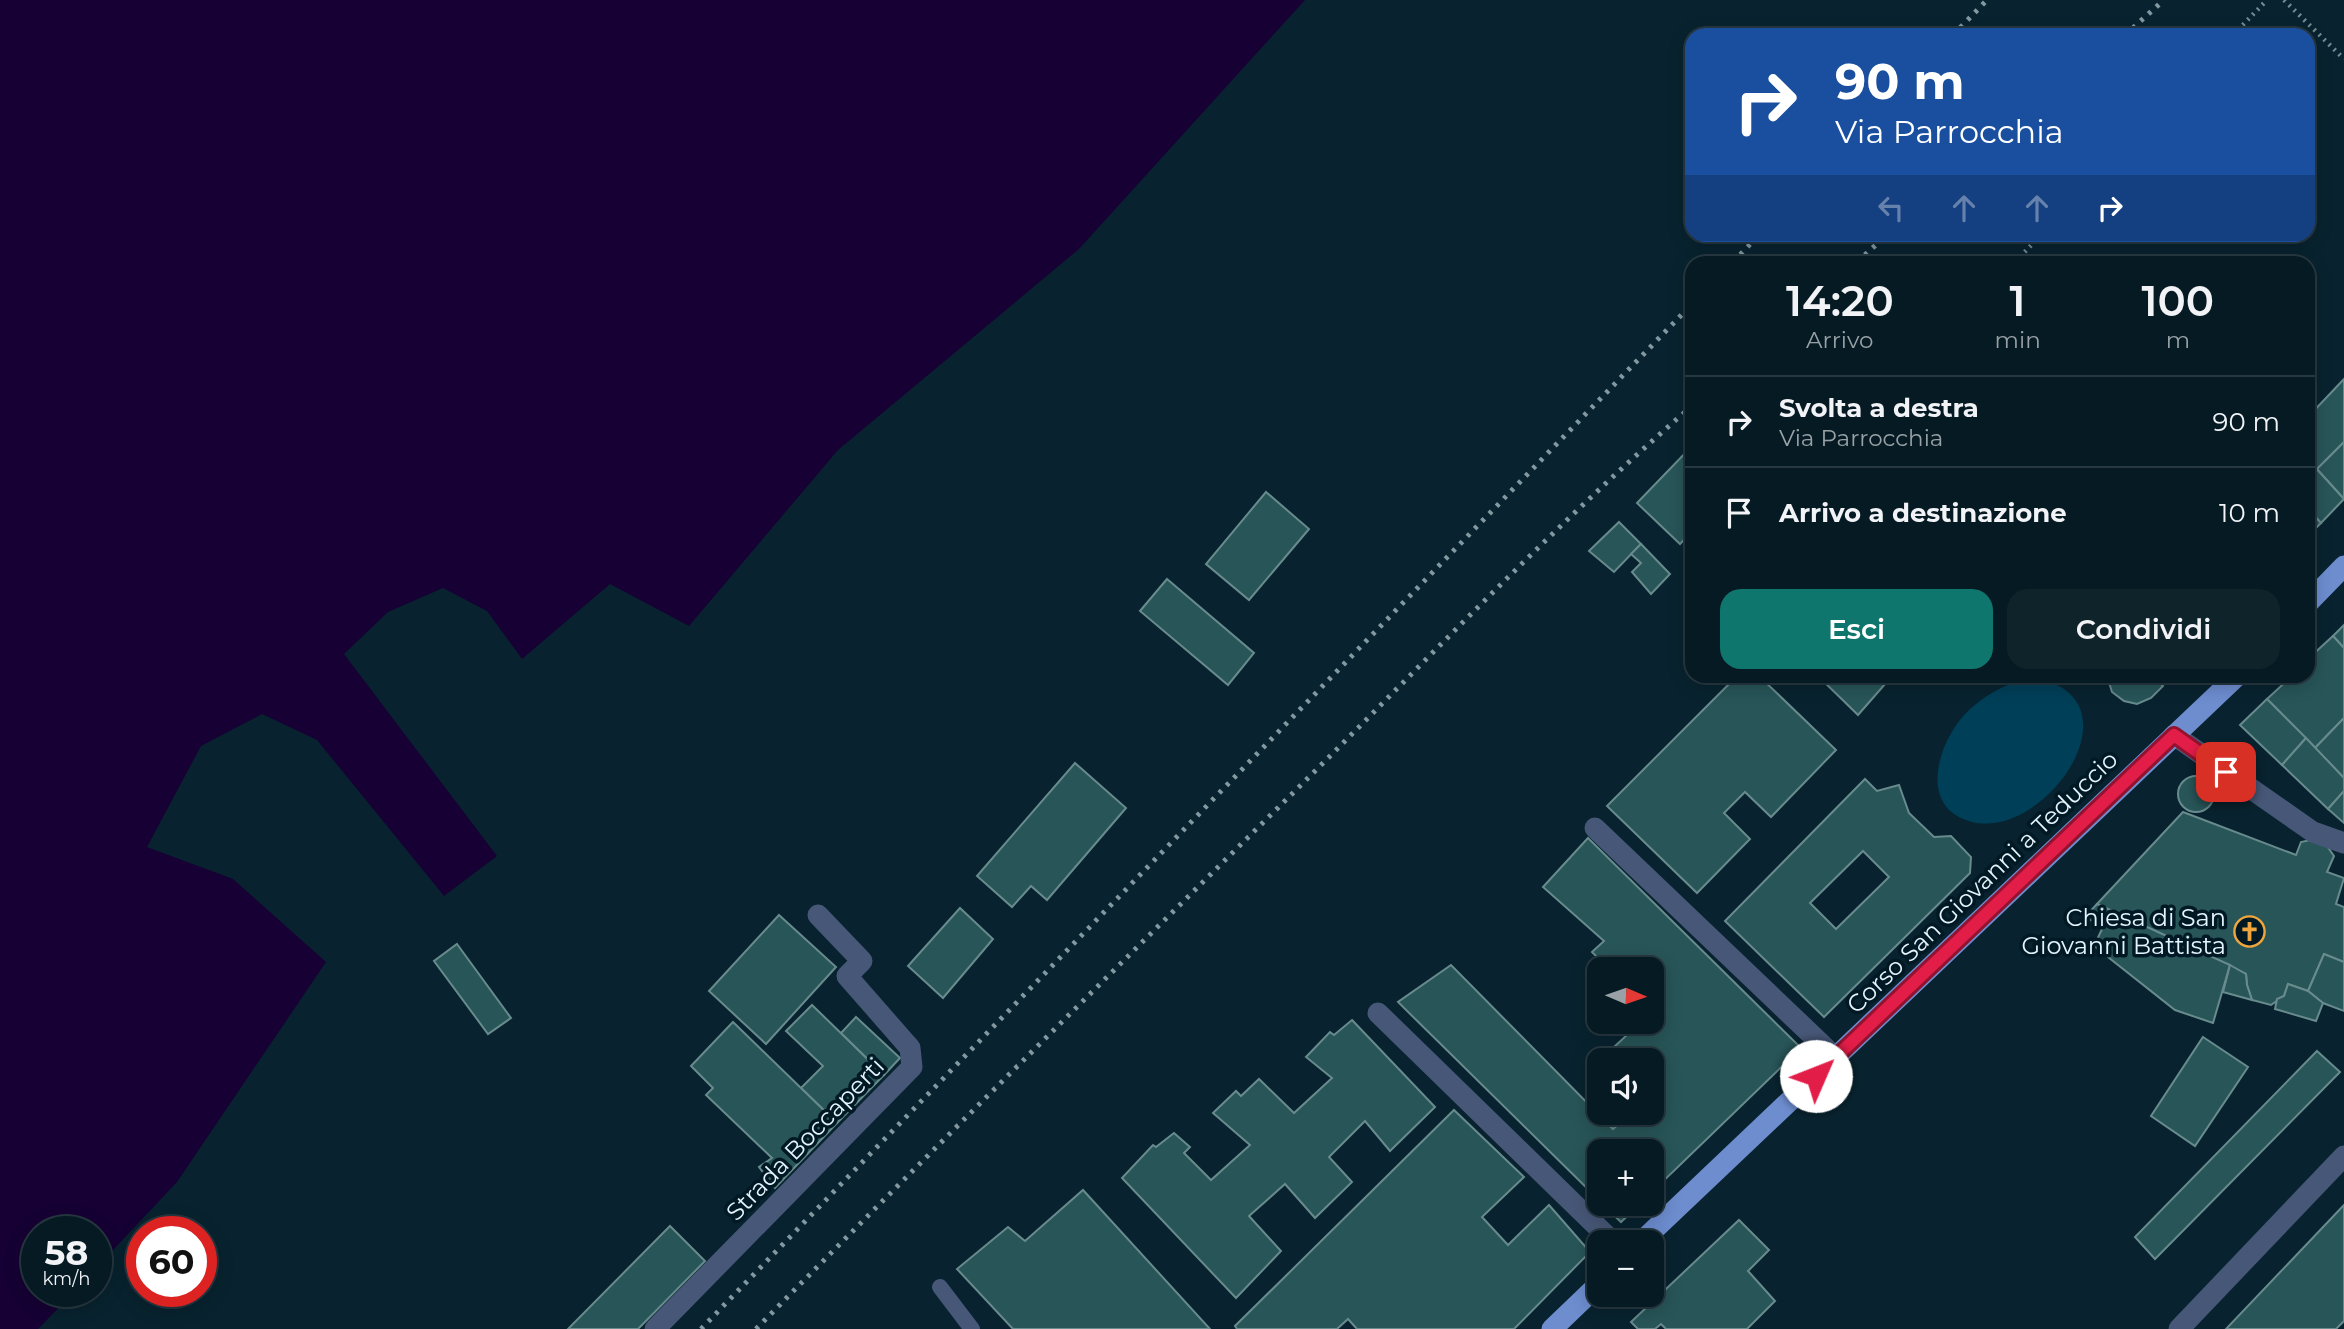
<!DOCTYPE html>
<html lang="it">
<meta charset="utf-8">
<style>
:root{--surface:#061a23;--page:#0f232b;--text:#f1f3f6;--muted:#98a1a6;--line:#273841;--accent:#0f766e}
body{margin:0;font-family:Montserrat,sans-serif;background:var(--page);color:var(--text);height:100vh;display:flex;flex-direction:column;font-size:26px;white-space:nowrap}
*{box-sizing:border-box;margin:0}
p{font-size:23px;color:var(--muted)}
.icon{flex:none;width:38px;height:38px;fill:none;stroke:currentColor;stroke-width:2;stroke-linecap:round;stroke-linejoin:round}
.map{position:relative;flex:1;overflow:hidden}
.sheet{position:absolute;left:1685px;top:256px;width:630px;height:427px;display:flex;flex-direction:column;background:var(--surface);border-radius:21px;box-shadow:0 4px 18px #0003,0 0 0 2px var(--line)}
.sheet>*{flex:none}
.top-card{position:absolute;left:1685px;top:28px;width:630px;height:214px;border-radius:21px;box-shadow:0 4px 18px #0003,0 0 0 2px var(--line);background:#1a4fa0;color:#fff;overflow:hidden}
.needle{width:46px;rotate:92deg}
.tools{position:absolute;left:1587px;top:957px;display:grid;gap:14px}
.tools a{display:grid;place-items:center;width:77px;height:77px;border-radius:14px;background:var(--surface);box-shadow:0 4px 18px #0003,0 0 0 2px var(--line);font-size:35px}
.speed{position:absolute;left:21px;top:1216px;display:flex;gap:14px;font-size:35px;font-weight:700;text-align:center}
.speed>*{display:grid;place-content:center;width:91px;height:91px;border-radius:50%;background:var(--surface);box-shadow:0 4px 18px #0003,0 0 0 2px var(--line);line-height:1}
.speed small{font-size:18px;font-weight:400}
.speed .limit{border:10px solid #d22;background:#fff;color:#111}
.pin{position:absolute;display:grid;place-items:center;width:60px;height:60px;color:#fff;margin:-30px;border-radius:14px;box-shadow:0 4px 10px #0006}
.me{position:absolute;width:77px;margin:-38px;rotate:46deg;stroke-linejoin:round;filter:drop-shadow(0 0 5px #0008)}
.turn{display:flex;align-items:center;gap:24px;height:147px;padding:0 35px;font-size:32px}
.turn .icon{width:91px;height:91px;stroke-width:2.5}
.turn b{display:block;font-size:49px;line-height:60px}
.lanes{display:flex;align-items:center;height:66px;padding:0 35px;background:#0003;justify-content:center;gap:35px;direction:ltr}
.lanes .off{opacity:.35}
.eta{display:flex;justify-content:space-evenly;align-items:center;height:119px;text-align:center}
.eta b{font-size:42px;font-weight:600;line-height:49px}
.cta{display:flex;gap:14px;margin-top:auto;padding:14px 35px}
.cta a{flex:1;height:80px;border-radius:21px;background:var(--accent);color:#fff;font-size:28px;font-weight:600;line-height:80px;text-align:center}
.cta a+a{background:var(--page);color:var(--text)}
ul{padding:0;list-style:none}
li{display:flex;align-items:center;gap:21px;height:91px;padding:0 35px;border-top:2px solid var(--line)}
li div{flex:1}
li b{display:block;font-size:26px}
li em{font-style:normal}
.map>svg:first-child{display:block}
.green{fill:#003f58}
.water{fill:#160034}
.building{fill:#285558;stroke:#688b8d;stroke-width:2;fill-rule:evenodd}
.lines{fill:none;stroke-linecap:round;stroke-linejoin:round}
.path{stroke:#768b95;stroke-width:4.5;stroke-dasharray:2 5;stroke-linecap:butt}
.lane{stroke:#475777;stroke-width:16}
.street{stroke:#475777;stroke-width:21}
.primary{stroke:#6d8dcf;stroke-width:21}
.rail{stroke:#8398a1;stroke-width:5;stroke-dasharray:3.5 7;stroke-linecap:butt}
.route-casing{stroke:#92132f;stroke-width:18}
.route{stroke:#e11d48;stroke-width:12}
.labels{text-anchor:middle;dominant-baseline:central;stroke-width:7;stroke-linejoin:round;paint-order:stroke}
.street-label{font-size:24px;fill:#e4f4fc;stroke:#011925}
.poi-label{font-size:24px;fill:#e4f4fc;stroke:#011925;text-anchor:end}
</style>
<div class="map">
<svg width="2344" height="1329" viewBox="0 0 2344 1329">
<rect width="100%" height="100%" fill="#08232f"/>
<path class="green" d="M2037,678c105,23 8,162 -65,144 -57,-14 -33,-85 -2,-113 22,-19 39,-27 67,-31z"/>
<polygon class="water" points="0,0 1305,0 1079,249 838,450 689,626 610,584 522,659 487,611 443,588 388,612 344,654 497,856 444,896 317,740 262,714 201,746 147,847 233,879 326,962 177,1182 96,1268 96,1232 37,1232 37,1292 74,1292 38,1329 0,1329"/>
<g class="building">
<polygon points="2344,379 2344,442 2317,469 2313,465 2308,469 2308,417"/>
<polygon points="2344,442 2344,499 2317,469"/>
<polygon points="1692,446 1692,531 1680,544 1637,503"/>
<polygon points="2313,465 2344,499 2321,523 2308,509 2308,469"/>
<polygon points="1266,492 1309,529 1249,600 1206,564"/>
<polygon points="2308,509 2321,523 2308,536"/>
<polygon points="1619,522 1641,544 1614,572 1589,551"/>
<polygon points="1641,544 1670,574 1651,594 1632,572 1641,563 1631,554"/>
<polygon points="1167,579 1254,653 1228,685 1140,611"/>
<polygon points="2344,625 2344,648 2333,636"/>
<polygon points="2333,636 2344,648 2344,718 2315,748 2267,699 2292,676 2308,676 2308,659"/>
<polygon points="1737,676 1759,676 1836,750 1771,817 1745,792 1724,813 1750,839 1697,893 1607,806"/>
<polygon points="1818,676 1879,676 1886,683 1858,715"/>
<polygon points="2107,676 2152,676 2163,686 2151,698 2137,704 2124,701 2112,692"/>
<polygon points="2267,699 2306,738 2282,765 2240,725"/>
<polygon points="2344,718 2344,778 2315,748"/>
<polygon points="2306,738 2344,778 2344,791 2328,809 2282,765"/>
<polygon points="1075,763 1126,808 1047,900 1031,886 1012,907 977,876"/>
<circle cx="2196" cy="794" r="18"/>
<path d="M1865,779l12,12 22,-6 10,28 25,24 17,-1 20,21 -1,16 -146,144 -99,-96zM1863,851l26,26 -53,52 -26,-26z"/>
<polygon points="2344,791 2344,823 2328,809"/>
<polygon points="2183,812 2296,855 2301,842 2315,839 2327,846 2334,856 2327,872 2344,878 2336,904 2344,907 2344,962 2324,954 2308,991 2288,984 2284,996 2271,1005 2252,1000 2247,985 2246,974 2097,904"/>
<polygon points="1588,838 1801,1048 1652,1192 1652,1152 1600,1152 1600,1201 1398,1002 1451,965 1613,1129 1631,1113 1652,1113 1652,1094 1657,1090 1652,1085 1652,1060 1628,1060 1614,1047 1641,1022 1652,1022 1652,970 1610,970 1592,952 1604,941 1543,887"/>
<polygon points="2097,904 2230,965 2213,1023 2175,1010 2094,946 2103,927 2085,917"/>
<polygon points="960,908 993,939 943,998 908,966"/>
<polygon points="779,915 836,967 766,1044 709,991"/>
<polygon points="457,944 511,1018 488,1034 434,961"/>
<polygon points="2324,954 2344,962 2344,1011 2323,1003 2308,991"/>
<polygon points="2230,965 2246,974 2247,985 2252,1000 2223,992"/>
<polygon points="2288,984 2308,991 2323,1003 2316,1021 2275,1009 2277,999 2284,996"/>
<polygon points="812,1005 884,1075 837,1123 801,1088 823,1066 786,1031"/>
<polygon points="856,1017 900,1058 884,1075 841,1033"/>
<polygon points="1352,1020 1435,1107 1390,1151 1365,1121 1329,1157 1352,1182 1315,1218 1285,1184 1249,1216 1281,1251 1236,1298 1122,1178 1153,1145 1156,1147 1174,1133 1190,1147 1184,1153 1211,1180 1250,1145 1213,1113 1236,1091 1241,1096 1259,1079 1294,1113 1332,1078 1306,1057 1330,1032 1334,1035"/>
<polygon points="733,1022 837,1123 775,1188 759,1167 772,1158 706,1095 713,1088 691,1066"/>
<polygon points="2203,1037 2248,1067 2195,1146 2151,1116"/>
<polygon points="2317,1051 2340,1072 2155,1259 2135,1237"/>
<polygon points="1454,1110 1524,1177 1482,1217 1508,1245 1549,1205 1590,1252 1514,1329 1357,1329 1348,1319 1337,1329 1237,1329 1235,1326"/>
<polygon points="1083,1190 1210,1329 1013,1329 957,1269 1008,1227 1025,1241"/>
<polygon points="1602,1204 1640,1204 1621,1222"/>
<polygon points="2344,1205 2344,1321 2336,1329 2226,1329"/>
<polygon points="1739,1220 1769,1250 1748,1271 1775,1301 1747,1329 1666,1329 1661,1324 1655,1329 1638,1329 1631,1322"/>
<polygon points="670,1226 705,1261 638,1329 568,1329"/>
</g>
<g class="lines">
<g class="path">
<polyline points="2284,0 2344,59"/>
<polyline points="2233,35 2267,0"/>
<polyline points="2015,262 2042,234"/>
</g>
<polyline class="lane" points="940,1287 972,1329"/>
<g class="street">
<polyline points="2174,735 2313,832 2344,843"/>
<polyline points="1595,828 1836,1058"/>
<polyline points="1378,1013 1613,1242"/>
<polyline points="655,1329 912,1067 910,1048 847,976 862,961 818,915"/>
<polyline points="2179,1329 2344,1156"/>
</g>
<g class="primary">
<polyline points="2308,603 2344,566"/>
<polyline points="1641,1242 2237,676"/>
<polyline points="1552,1329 1600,1283"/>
</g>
<g class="rail">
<polyline points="1953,35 1987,0"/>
<polyline points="2125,35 2164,0"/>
<polyline points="1733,262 1760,234"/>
<polyline points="1857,262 1888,234"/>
<polyline points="701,1329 1692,304"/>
<path d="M756,1329c181,-184 364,-365 547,-546 128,-127 252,-259 389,-377"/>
</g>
</g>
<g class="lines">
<defs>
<polyline id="route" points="1816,1076 2174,735 2226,772"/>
</defs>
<use href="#route" class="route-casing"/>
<use href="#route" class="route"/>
</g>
<defs>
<symbol id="church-ring" viewBox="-11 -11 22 22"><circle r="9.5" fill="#011925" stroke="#efa73d" stroke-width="1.5"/><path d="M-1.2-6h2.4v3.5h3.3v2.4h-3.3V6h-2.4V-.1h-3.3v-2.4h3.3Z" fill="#efa73d"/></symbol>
</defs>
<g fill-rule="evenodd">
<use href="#church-ring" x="2232" y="914" width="35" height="35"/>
</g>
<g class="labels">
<g class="street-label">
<text transform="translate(1982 882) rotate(-44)">Corso San Giovanni a Teduccio</text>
<text transform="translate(805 1139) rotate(-46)">Strada Boccaperti</text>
</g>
<g class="poi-label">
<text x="2226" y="917">Chiesa di San<tspan x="2226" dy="28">Giovanni Battista</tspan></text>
</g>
</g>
</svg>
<div class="tools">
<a><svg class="needle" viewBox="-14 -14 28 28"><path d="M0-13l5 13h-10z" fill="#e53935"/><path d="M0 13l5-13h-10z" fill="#98a1a6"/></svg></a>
<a><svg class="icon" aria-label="sound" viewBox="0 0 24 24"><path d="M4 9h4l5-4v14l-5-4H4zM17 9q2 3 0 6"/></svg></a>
<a>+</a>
<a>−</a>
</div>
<div class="speed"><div>58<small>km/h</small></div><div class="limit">60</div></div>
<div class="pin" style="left:2226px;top:772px;background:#d93025"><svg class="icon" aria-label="arrive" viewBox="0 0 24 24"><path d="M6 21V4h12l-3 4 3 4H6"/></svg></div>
<svg class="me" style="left:1816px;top:1076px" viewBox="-20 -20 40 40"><circle r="19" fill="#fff"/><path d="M0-13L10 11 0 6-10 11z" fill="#e11d48"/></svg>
<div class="top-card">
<div class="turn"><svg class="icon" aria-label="right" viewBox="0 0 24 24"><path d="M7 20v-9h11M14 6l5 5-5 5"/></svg><div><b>90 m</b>Via Parrocchia</div></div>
<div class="lanes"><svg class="icon off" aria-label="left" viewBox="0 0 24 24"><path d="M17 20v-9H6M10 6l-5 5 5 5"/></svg><svg class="icon off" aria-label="ahead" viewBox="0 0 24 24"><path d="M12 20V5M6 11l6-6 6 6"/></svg><svg class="icon off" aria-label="ahead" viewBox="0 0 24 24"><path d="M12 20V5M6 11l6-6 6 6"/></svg><svg class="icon" aria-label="right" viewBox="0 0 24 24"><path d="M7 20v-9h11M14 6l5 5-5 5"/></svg></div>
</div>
<section class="sheet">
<div class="eta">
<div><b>14:20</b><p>Arrivo</p></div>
<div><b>1</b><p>min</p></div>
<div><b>100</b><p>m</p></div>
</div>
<ul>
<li><svg class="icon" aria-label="right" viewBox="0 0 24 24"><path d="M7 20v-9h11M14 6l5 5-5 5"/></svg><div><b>Svolta a destra</b><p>Via Parrocchia</p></div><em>90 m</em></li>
<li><svg class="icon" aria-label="arrive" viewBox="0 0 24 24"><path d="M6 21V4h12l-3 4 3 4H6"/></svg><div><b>Arrivo a destinazione</b></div><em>10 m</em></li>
</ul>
<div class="cta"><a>Esci</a><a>Condividi</a></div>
</section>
</div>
